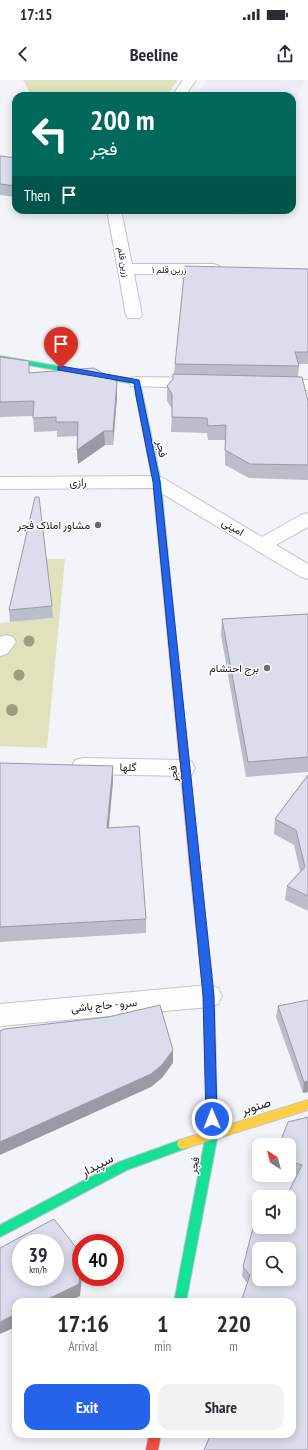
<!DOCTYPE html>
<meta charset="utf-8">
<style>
:root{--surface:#fff;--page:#f2f2f3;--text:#2b2b33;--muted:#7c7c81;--accent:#2563eb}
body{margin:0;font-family:"PT Sans Narrow",Vazirmatn,sans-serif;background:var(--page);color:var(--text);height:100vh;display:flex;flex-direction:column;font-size:15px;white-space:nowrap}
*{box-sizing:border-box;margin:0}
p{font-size:13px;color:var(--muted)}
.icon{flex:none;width:22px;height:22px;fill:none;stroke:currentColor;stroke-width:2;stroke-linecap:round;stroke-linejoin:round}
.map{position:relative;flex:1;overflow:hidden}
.details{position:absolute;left:12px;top:1218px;width:284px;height:140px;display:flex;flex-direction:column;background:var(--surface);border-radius:12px;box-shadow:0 2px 10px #0003}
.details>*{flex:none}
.banner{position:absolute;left:12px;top:12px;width:284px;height:122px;border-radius:12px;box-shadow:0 2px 10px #0003;background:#00695c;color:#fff;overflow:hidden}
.needle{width:26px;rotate:324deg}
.tools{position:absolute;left:252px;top:1058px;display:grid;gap:8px}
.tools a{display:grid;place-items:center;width:44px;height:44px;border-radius:8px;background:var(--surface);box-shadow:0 2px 10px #0003;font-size:20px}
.speed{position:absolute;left:12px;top:1154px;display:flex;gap:8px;font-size:20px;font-weight:700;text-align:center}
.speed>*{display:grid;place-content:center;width:52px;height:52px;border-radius:50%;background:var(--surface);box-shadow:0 2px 10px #0003;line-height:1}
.speed small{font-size:10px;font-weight:400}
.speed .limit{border:6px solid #d22;background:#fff;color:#111}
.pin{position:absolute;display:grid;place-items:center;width:34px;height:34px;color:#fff;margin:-41px -17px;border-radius:50% 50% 50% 0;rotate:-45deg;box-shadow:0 0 4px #0007}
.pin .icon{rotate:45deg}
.me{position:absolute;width:44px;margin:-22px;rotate:359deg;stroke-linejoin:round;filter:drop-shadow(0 0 3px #0008)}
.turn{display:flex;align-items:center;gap:14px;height:84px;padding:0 12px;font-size:18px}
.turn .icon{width:52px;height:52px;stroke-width:2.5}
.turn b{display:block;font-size:28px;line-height:34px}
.then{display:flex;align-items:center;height:38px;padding:0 12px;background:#0003;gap:8px;font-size:15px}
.eta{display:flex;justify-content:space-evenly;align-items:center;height:68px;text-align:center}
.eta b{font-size:24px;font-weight:700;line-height:28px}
.action{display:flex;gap:8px;margin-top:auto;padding:8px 12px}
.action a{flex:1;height:46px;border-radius:12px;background:var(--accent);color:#fff;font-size:16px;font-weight:700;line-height:46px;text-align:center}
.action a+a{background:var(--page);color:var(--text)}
.status{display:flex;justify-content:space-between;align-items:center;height:28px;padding:0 20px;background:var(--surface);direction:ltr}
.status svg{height:11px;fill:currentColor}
header{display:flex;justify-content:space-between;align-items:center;height:52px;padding:0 12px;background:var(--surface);font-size:18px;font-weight:700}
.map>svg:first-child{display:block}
.education{fill:#eeebfa}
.green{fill:#dfe2bb}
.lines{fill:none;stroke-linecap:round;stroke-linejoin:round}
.lane-casing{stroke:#c4c5ca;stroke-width:2}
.street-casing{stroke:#c4c5ca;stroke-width:2}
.fast-casing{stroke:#c4c5ca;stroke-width:2}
.slow-casing{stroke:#c4c5ca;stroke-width:2}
.jam-casing{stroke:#c4c5ca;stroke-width:2}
.path{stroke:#dfe0e2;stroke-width:1.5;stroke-dasharray:0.5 2;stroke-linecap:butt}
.lane{fill:#fdfdfe;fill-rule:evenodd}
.street{fill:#fdfdfe;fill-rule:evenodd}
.fast{fill:#16e098;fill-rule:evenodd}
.slow{fill:#ffcf43;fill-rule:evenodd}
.jam{fill:#f24e42;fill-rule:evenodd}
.tree{fill:#9c9e7d}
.wall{fill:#bcbdcb}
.shaded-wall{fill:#999aa5}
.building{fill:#dbdcec;stroke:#999aa5;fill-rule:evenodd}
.route{fill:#2563eb;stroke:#184099}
.poi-dot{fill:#6a6a6f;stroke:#fff;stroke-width:1.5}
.labels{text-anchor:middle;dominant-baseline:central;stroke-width:3;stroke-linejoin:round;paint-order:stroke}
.far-street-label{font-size:9px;fill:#202024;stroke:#fff}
.street-label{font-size:11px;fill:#202024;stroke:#fff}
.poi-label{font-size:11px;fill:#202024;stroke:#fff;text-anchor:end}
.near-street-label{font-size:13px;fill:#202024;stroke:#fff}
</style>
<div class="status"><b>17:15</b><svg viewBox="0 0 49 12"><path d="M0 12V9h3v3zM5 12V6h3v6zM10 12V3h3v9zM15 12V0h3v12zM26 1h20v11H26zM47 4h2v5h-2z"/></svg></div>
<header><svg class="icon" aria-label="back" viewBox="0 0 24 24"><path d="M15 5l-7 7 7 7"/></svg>Beeline<svg class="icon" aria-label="share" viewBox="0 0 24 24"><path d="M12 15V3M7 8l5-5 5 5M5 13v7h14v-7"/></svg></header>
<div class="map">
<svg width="308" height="1370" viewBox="0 0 308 1370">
<rect width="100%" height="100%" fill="#f3f4fa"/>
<g class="education">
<polygon points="207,0 305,0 292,28 292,16 196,16"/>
<polygon points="176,130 245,130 243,135"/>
</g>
<g class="green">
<polygon points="23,0 178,0 166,16 28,16 30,13"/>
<polygon points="46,479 65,479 47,668 0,666 0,543 53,538"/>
</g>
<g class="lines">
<defs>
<polygon id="lane" points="6,555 13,557 16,562 7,574 0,576 0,557"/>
<g id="street">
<polygon points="183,0 196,0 185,16 172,16"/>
<polygon points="107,130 121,130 132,184 214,184 219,186 222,189 219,192 214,194 134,194 142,235 140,238 128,238 126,235"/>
<polygon points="137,297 200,298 206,299 208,303 206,307 200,308 131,306 129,302 131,298"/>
<polygon points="274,300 308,300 308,310 268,309 266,305 268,301"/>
<polygon points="157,396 163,398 262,457 301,435 308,433 308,447 276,465 308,484 308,499 301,497 153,408 0,409 0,397"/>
<polygon points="83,678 184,680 192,682 195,688 192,694 184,696 83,694 75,692 72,686 75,680"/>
<polygon points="209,905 218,908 222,916 218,924 209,927 0,946 0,924"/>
</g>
<g id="fast">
<polygon points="0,276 137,300 140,302 161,402 176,559 175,561 169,561 168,559 153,402 134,304 0,280"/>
<polygon points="211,984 215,986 216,989 218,1054 186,1222 174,1222 206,1054 206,989 207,986"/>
<polygon points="183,1059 187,1060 189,1064 187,1068 127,1090 0,1157 0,1145 119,1082"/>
</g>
<g id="slow">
<polygon points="196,796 199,797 201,800 214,916 216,989 215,992 211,994 207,992 206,989 204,916 191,800 193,797"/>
<polygon points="308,1020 308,1030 183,1069 179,1068 177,1064 179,1060 183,1059"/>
</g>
<g id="jam">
<polygon points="172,556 176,559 201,800 199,803 193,803 191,800 168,559"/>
<polygon points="149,1354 161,1354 158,1370 146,1370"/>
</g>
</defs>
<use href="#lane" class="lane-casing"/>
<use href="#street" class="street-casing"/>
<use href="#fast" class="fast-casing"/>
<use href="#slow" class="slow-casing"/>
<use href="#jam" class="jam-casing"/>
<g class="path">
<polyline points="28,0 40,16"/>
<polyline points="123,0 141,6 155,8"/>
<polyline points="137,5 141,0"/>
<polyline points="54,16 66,0"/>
<polyline points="123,16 137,11 141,6"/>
</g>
<use href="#lane" class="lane"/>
<use href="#street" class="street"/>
<use href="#fast" class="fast"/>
<use href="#slow" class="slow"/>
<use href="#jam" class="jam"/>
</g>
<g class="tree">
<circle cx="29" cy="561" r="5.5"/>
<circle cx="19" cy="595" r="5.5"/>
<circle cx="12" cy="630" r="6"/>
</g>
<g class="wall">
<polygon points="0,76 16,78 16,117 0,115"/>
<polygon points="308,189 308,284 298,284 299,286 298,297 308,321 308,400 249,398 225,385 225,360 208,360 207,353 171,352 172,329 167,321 167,306 173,299 174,294 175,284"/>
<polygon points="0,277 30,293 117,302 117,317 113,365 105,365 78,384 77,370 78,356 57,357 57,351 34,352 33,336 0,337"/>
<polygon points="52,526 53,538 10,542 9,530"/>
<polygon points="308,534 308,692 246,697 221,555 222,539"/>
<polygon points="0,683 113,701 109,748 146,839 146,853 0,862"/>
<polygon points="308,695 308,831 285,820 287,806 300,791 294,765 274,754 275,739"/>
<polygon points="308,920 308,1012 303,1013 276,937 278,926"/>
<polygon points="308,1037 292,1354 247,1203 242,1196 243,1187 289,1147 297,1095 289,1092 289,1065"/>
</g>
<g class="shaded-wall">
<polygon points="117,302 117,317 113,365 113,351"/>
<polygon points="104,351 105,365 78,384 77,370"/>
<polygon points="113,686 113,701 107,763 107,748"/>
<polygon points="173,970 173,983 162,998 151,1007 0,1075 0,1062"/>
<polygon points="308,1001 308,1012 303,1013 304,1002"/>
<polygon points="81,1185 81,1197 82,1197 80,1216 68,1222 42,1222"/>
<polygon points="16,1234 16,1247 0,1254 0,1242"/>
</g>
<g class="building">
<polygon points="0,76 16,78 16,106 0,104"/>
<polygon points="185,186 308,189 308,272 295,272 299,286 175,284"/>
<polygon points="0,277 29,281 29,293 94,288 117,302 113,351 104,351 77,370 78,342 56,342 56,337 33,338 34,321 0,322"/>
<polygon points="173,294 302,297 308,321 308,385 250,384 225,370 226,345 208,346 207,338 172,337 172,314 167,306 173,299"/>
<polygon points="35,417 39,417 52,526 9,530"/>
<polygon points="308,534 308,677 248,682 222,539"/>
<polygon points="0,683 113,686 107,748 139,746 146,839 0,847"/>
<polygon points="308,695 308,816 287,806 305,787 296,750 275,739"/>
<polygon points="308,920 308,1001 304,1002 278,926"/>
<polygon points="160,925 173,970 162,985 151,994 0,1062 0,951 4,949 108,937"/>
<path d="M308,1037v333h-104l7,-16h81v-132h-51l9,-27 -7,-8 14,-55 2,1v14h30v-30h-3l16,-32 -13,-4v-16h-10l9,-23zM259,1169h30v30h-30z"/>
<path d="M54,1139l27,35v11l-2,19 -37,18h-26v12l-16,8v-74zM21,1163h34v34h-34z"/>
</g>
<polygon class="route" points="61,286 139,300 160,402 214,916 217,1039 215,1042 212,1044 208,1042 206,1039 203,916 153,402 136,316 134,303 58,290 58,287"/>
<g class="poi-dot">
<circle cx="98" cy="445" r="4"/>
<circle cx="267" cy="588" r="4"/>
</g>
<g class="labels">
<g class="far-street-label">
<text transform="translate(124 182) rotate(79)">زرین قلم</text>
<text x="169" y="189">زرین قلم ۱</text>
</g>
<g class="street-label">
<text transform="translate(162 369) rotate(79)">فجر</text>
<text transform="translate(78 402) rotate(-1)">رازی</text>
<text transform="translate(233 447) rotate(31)">امینی</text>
<text transform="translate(128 687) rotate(1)">گلها</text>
<text transform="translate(173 694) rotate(-96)">فجر</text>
<text transform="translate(104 925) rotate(-5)">سرو - حاج باشی</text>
<text transform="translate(194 1085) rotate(-79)">فجر</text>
</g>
<g class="poi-label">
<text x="90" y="445">مشاور املاک فجر</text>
<text x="259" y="588">برج احتشام</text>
</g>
<g class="near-street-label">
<text transform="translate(256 1026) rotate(-17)">صنوبر</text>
<text transform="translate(97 1085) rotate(-28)">سپیدار</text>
</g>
</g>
</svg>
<div class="tools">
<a><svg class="needle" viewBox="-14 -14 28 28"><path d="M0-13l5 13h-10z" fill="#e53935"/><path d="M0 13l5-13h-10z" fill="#7c7c81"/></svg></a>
<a><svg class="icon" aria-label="sound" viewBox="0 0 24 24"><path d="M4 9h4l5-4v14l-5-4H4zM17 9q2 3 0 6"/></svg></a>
<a><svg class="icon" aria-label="search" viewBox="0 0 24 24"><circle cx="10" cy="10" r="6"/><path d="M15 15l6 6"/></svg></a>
</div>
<div class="speed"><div>39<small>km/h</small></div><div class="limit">40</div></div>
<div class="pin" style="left:61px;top:288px;background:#d93025"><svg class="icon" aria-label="arrive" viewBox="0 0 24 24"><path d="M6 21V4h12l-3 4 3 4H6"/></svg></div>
<svg class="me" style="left:212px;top:1039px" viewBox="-20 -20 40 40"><circle r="17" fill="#2563eb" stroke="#fff" stroke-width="3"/><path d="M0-11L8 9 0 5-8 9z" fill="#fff"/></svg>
<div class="banner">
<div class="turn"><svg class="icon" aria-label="left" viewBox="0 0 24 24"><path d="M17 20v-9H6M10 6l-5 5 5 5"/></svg><div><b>200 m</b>فجر</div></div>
<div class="then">Then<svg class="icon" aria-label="arrive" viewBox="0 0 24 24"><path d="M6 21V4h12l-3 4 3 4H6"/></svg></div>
</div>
<section class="details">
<div class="eta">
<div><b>17:16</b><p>Arrival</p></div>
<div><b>1</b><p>min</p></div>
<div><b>220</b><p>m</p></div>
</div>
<div class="action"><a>Exit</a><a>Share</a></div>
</section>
</div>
